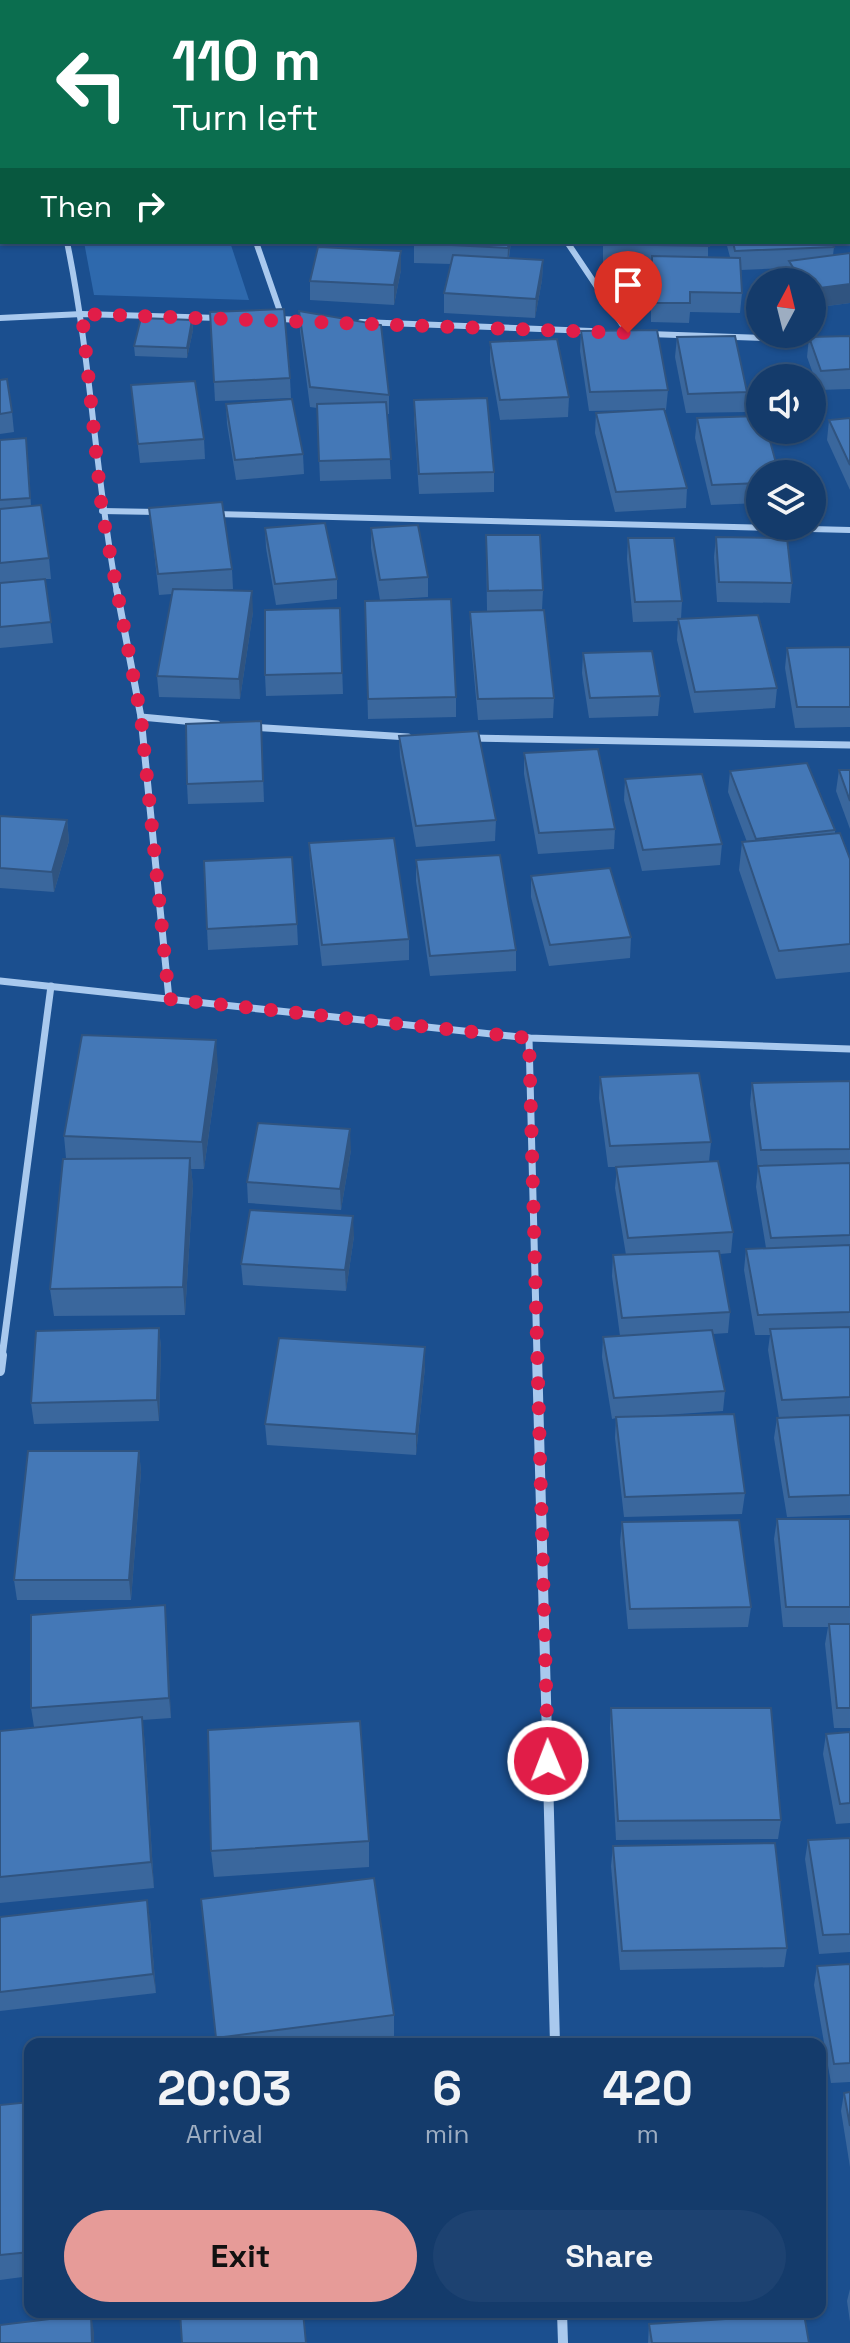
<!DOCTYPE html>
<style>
:root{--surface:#143b6b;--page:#1d4271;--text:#f1f3f6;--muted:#9dadc1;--line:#33557e;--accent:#e69b98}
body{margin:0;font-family:"Space Grotesk",sans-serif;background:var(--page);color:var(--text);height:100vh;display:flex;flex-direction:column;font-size:30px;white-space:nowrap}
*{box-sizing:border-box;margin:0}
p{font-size:26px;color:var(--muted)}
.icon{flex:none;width:44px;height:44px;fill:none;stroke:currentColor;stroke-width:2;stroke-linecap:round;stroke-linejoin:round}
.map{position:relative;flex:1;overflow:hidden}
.sheet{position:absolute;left:24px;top:2038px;width:802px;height:280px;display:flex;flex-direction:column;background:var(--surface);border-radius:16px;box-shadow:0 2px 6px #0004,0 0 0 2px var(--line)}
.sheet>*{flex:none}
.hud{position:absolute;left:0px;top:0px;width:850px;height:244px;box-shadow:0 2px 6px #0004,0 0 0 2px var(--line);background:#0b6e4f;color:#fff;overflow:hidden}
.needle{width:52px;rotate:7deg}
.tools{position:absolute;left:746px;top:268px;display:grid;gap:16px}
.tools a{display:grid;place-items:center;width:80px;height:80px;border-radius:50%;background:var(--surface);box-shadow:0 2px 6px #0004,0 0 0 2px var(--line);font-size:40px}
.pin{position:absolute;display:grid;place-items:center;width:68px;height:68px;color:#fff;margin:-82px -34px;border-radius:50% 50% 50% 0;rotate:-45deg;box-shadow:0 0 8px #0007}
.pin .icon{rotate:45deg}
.me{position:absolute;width:88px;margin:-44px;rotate:359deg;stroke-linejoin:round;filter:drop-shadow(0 0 6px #0008)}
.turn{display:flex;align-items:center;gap:28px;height:168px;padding:0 40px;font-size:36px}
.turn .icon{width:104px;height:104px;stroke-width:2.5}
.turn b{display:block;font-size:56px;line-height:68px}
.then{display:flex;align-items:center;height:76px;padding:0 40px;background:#0003;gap:16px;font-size:30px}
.eta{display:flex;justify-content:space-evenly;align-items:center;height:136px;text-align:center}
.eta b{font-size:48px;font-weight:700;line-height:56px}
.primary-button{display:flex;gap:16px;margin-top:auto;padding:16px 40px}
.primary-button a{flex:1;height:92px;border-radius:48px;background:var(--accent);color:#111;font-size:32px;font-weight:700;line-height:92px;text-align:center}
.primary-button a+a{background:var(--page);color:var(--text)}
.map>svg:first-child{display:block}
.green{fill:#2e69ad}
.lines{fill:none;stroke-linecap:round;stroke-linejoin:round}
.street-far2{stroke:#a9c9ee;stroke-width:6}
.street-far1{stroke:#a9c9ee;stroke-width:7}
.street{stroke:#a9c9ee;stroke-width:10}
.wall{fill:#3a679d}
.shaded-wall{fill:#305480}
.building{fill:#4478b7;stroke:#305480;stroke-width:2}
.route{stroke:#e11d48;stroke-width:14;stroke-dasharray:0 25.2}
</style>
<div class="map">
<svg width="850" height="2343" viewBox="0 0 850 2343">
<rect width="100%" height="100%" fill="#1b4f8f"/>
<polygon class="green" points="84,242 230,242 249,300 94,295"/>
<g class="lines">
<g class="street-far2">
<path d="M67,242c24,116 28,234 50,351"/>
<polyline points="256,242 282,317"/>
<polyline points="567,242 628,333 620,333"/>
<polyline points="0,318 82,314 219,318"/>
<polyline points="277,319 307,320"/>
<polyline points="361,322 591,331"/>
<polyline points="649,334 819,340"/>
<polyline points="102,511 157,512"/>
<polyline points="215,514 850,530"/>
</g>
<g class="street-far1">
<polyline points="117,591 141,717"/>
<polyline points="250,727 408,737"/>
<polyline points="470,738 850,745"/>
<polyline points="0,981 529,1038 850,1049"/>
<polyline points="169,999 141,717 217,724"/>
<polyline points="529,1038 537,1357"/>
<polyline points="2,1357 51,986"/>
</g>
<g class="street">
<polyline points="537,1355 555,2044"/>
<polyline points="0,1371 2,1355"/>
<polyline points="562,2312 563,2343"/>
</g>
</g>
<g class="wall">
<polygon points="152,0 225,0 224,2 152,2"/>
<polygon points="848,5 850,5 850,37 848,32"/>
<polygon points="848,58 850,61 850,123 848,123"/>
<rect x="0" y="172" width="2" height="53"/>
<polygon points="414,242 511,242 509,258 543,260 542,280 535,318 444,313 444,293 451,264 414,263"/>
<polygon points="603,242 708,242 708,257 730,257 726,242 832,242 834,247 833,255 850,253 850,303 812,308 812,282 788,282 787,280 788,268 741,270 742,293 740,313 690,312 689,323 651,322 651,265 603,264"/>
<polygon points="401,251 401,270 394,305 310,300 310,281"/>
<polygon points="299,311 389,395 389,414 387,414 391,479 320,481 317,408 310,407 300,331"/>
<polygon points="210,312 290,378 291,398 215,401"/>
<polygon points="192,320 193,330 187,358 135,356 134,346"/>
<polygon points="581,331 668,390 666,410 664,410 687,488 686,508 615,512 595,433 596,413 636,410 589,411 580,351"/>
<polygon points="850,336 850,389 819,390 807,357 809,337"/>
<polygon points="677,337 747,392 746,412 686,413 675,357"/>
<polygon points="490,342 569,397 568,417 500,420 490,362"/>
<polygon points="0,380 12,412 14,432 0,434"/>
<polygon points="131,385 204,439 205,459 140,463"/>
<polygon points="414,400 494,472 494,492 419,494 414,419"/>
<polygon points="226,404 303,454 304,474 236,480 227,424"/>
<polygon points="697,418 760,474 760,503 711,505 695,438"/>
<polygon points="850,418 850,490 827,440 829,420"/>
<polygon points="0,440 28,458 31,506 49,558 51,579 45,579 53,643 0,648"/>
<polygon points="149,508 232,569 233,589 215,590 253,612 240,699 159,697 157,676 172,594 159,595"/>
<polygon points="265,528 337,579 337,599 276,605 266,548"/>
<polygon points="371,528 428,577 428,597 380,600 371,548"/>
<polygon points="486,535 543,590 542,610 554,698 553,718 478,720 470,632 470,612 487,611"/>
<polygon points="716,537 792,583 790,603 717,602 714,557"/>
<polygon points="628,538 682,601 681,619 777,688 775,708 694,713 677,640 678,621 633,622 627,559"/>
<polygon points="365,601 456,697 456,717 368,719"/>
<polygon points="340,608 343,694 266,696 265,675"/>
<polygon points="850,647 850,727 795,728 785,668 787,648"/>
<polygon points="583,653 660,696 658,716 589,718 582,673"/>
<polygon points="261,721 264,802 188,804 187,784"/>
<polygon points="399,736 496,820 495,841 416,847 400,757"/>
<polygon points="524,753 615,829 614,849 538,854 524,774"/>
<polygon points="839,770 850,770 850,829 836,791"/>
<polygon points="730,771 835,830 835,834 850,859 850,972 776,979 739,870 742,842 747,842 728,792"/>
<polygon points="625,779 722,844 720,865 642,871 624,800"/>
<polygon points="0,816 67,820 69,841 54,892 0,888"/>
<polygon points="309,843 409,939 409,960 322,966 310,864"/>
<polygon points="416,860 516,950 516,971 430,976 416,881"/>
<polygon points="204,861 297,924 298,945 208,950"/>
<polygon points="531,876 631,937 630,958 549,966 531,897"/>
<polygon points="218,1068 204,1169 191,1169 193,1186 185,1315 54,1316 50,1289 66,1158 64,1136"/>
<polygon points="600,1077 711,1142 709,1162 733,1232 731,1253 720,1254 730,1312 728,1333 713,1334 725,1391 723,1411 650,1416 745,1493 742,1514 624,1517 615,1438 616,1418 612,1419 602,1357 603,1337 620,1336 612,1276 613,1255 626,1255 615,1188 617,1167 608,1167 599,1098"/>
<polygon points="850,1081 850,1515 787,1517 774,1438 777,1418 779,1418 768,1350 770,1335 755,1335 744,1270 746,1249 766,1248 756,1187 758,1167 750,1104 752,1083"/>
<polygon points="351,1150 341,1210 248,1203 247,1182"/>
<polygon points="354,1236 346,1291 243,1285 241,1264"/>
<polygon points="159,1328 161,1348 159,1421 34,1424 31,1403"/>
<polygon points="425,1367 416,1455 267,1445 265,1424"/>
<polygon points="139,1451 141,1472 131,1600 17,1600 14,1580"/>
<polygon points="777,1519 850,1519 850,1728 834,1728 825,1644 828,1627 783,1627 774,1539"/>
<polygon points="622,1522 751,1607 748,1627 628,1629 620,1542"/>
<polygon points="165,1605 171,1718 142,1720 145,1744 154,1888 0,1903 0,1731 34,1727 31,1708"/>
<polygon points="611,1708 781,1820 778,1839 616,1840 610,1728"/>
<polygon points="850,1732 850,1823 836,1824 823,1754 826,1734"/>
<polygon points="850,1838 850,1952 819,1954 805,1859 808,1840"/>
<polygon points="369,1841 369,1867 214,1877 211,1851"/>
<polygon points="613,1846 787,1948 784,1967 620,1970 611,1866"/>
<polygon points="201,1899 394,2015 394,2040 362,2044 217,2044"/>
<polygon points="0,1917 150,1919 156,1993 0,2011"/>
<polygon points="850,1964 850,2082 831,2083 814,1985 817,1966"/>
<polygon points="850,2092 850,2167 841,2111 844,2093"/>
<polygon points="30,2102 30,2276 0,2280 0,2105"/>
<polygon points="850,2289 850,2322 847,2301"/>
<polygon points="649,2324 809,2343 648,2343"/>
</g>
<g class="shaded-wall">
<polygon points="2,136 2,161 0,166 0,142"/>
<polygon points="509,242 511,242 507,267 508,248"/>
<polygon points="401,251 401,270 394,305 394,285"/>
<polygon points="543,260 542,280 535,318 536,299"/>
<polygon points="850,284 850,303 812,308 812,289"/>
<polygon points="192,320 193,330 187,358 187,348"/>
<polygon points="252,591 253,612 240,699 239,679"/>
<polygon points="67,820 69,841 54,892 52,872"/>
<polygon points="216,1040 218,1068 204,1169 202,1142"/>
<polygon points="350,1129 351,1150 341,1210 340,1189"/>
<polygon points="190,1158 193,1186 185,1315 183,1287"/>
<polygon points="353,1216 354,1236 346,1291 345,1270"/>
<polygon points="159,1328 161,1348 159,1421 157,1400"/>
<polygon points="425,1347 425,1367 416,1455 416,1434"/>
<polygon points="139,1451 141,1472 131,1600 129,1580"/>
<polygon points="165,1605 167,1625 171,1718 169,1698"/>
<polygon points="142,1717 145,1744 154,1888 151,1862"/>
<polygon points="147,1900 150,1919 156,1993 153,1974"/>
<polygon points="91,2314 94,2332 94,2343 92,2343"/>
</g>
<g class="building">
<polygon points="166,0 215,0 214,2 188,2"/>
<polygon points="237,0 293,0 292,2 235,2"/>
<polygon points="305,0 376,0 375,2 304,2"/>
<polygon points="392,0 455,0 454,2 391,2"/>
<rect x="473" y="0" width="58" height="2"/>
<polygon points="550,0 634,0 634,2 549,2"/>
<rect x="848" y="73" width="2" height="32"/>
<polygon points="0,129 2,129 2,136 0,142"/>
<polygon points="0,172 2,172 2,206 0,205"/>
<polygon points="414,242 509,242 508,248 414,243"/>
<polygon points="603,242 708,242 709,246 603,244"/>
<polygon points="733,242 832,242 834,247 735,251"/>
<polygon points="318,247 401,251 394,285 310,281"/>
<polygon points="850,253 850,284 812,289 812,282 802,282 789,261"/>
<polygon points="453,255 543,260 536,299 444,293"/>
<polygon points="652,256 740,258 742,293 690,292 690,303 652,303"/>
<polygon points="284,309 290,378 214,382 210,312"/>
<polygon points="299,311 381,325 389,395 310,387"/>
<polygon points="141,318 192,320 187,348 134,346"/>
<polygon points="657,330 668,390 590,392 581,331"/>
<polygon points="735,336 747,392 688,394 677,337"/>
<polygon points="850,336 850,369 821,371 809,337"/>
<polygon points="557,339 569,397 500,400 490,342"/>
<polygon points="7,379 12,412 0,414 0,380"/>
<polygon points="195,381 204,439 138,444 131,385"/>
<polygon points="487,398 494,472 419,474 414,400"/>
<polygon points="292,399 303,454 235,460 226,404"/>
<polygon points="386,402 391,459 319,461 317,404"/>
<polygon points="664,409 687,488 616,492 596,413"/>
<polygon points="760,416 760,430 767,430 779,474 760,474 760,483 712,485 697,418"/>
<polygon points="850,418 850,465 829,420"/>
<polygon points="26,438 30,498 0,500 0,440"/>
<polygon points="222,502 232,569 158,574 149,508"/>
<polygon points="41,505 49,558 0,563 0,509"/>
<polygon points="325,523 337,579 275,584 265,528"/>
<polygon points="418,525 428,577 380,580 371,528"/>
<polygon points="486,535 540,535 543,590 488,591"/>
<polygon points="716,537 787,538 792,583 719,582"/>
<polygon points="628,538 674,538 682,601 635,602"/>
<polygon points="45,579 51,622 0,627 0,583"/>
<polygon points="173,589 252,591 239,679 157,676"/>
<polygon points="451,599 456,697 368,699 365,601"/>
<polygon points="340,608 342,673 265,675 265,610"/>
<polygon points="544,610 554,698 478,699 470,612"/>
<polygon points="758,615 777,688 695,692 678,619"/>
<polygon points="850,647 850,707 797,707 787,648"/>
<polygon points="652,651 660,696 590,698 583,653"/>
<polygon points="261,721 263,781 187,784 186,724"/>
<polygon points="478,731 496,820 416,826 399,736"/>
<polygon points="598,749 615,829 539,833 524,753"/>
<polygon points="807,763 835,830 756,839 730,771"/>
<polygon points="839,770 850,770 850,801"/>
<polygon points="702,774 722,844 643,850 625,779"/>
<polygon points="0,816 67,820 52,872 0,868"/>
<polygon points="840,833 850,859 850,944 779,951 742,842"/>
<polygon points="394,838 409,939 322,945 309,843"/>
<polygon points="500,855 516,950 430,956 416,860"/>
<polygon points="292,857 297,924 207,929 204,861"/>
<polygon points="610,868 631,937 550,945 531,876"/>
<polygon points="82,1035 216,1040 202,1142 64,1136"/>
<polygon points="699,1073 711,1142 610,1146 600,1077"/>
<polygon points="850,1081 850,1149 761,1150 752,1083"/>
<polygon points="258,1123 350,1129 340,1189 247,1182"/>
<polygon points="190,1158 183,1287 50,1289 63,1159"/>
<polygon points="718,1161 733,1232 628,1238 616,1167"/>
<polygon points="850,1163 850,1235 771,1238 758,1166"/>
<polygon points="250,1210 353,1216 345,1270 241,1264"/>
<polygon points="850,1245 850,1312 758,1315 746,1249"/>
<polygon points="719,1251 730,1312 622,1318 613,1255"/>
<polygon points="850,1327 850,1397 782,1400 770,1329"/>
<polygon points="159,1328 157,1400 31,1403 36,1331"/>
<polygon points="712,1330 725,1391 614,1398 603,1337"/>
<polygon points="279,1338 425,1347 416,1434 265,1424"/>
<polygon points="734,1414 745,1493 625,1497 616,1417"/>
<polygon points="850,1415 850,1495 789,1497 777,1418"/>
<polygon points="28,1451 139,1451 129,1580 14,1580"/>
<polygon points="777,1519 850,1519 850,1607 786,1607"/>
<polygon points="739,1520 751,1607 630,1609 622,1522"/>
<polygon points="165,1605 169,1698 31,1708 31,1615"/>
<polygon points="829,1624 850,1624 850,1708 837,1708"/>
<polygon points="611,1708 771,1708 781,1820 618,1821"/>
<polygon points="142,1717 151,1862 0,1877 0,1731"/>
<polygon points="360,1721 369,1841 211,1851 208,1730"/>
<polygon points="850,1732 850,1803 840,1804 826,1734"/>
<polygon points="850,1838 850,1934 823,1935 808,1840"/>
<polygon points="775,1843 787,1948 622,1951 613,1846"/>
<polygon points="374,1878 394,2015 216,2038 201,1899"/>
<polygon points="147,1900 153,1974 0,1992 0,1917"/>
<polygon points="850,1964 850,2063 834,2064 817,1966"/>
<polygon points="850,2092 850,2126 844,2093"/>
<polygon points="30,2102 30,2252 0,2255 0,2105"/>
<polygon points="180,2312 303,2312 306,2343 182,2343"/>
<polygon points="91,2314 92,2343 0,2343 0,2325"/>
<polygon points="804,2314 809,2343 652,2343 649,2324"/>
</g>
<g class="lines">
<polyline class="route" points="548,1761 529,1038 169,999 141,717 102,511 82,314 628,333"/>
</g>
</svg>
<div class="tools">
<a><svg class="needle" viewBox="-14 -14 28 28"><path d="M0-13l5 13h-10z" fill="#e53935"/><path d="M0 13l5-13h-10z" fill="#9dadc1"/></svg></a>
<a><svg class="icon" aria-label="sound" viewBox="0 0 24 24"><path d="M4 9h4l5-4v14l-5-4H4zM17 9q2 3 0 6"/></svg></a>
<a><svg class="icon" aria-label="layers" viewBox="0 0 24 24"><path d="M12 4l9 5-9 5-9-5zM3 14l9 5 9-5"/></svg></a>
</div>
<div class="pin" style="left:628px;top:333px;background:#d93025"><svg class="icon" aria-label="arrive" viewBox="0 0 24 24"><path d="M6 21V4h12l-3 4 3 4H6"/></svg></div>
<svg class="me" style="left:548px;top:1761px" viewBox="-20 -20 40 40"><circle r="17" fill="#e11d48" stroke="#fff" stroke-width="3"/><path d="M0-11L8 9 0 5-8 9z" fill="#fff"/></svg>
<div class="hud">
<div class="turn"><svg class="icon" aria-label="left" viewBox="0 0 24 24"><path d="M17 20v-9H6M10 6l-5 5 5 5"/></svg><div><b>110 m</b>Turn left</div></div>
<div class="then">Then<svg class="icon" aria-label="right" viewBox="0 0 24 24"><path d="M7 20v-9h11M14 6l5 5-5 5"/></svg></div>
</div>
<section class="sheet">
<div class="eta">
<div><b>20:03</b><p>Arrival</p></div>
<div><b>6</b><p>min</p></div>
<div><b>420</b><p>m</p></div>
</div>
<div class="primary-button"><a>Exit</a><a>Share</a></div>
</section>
</div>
